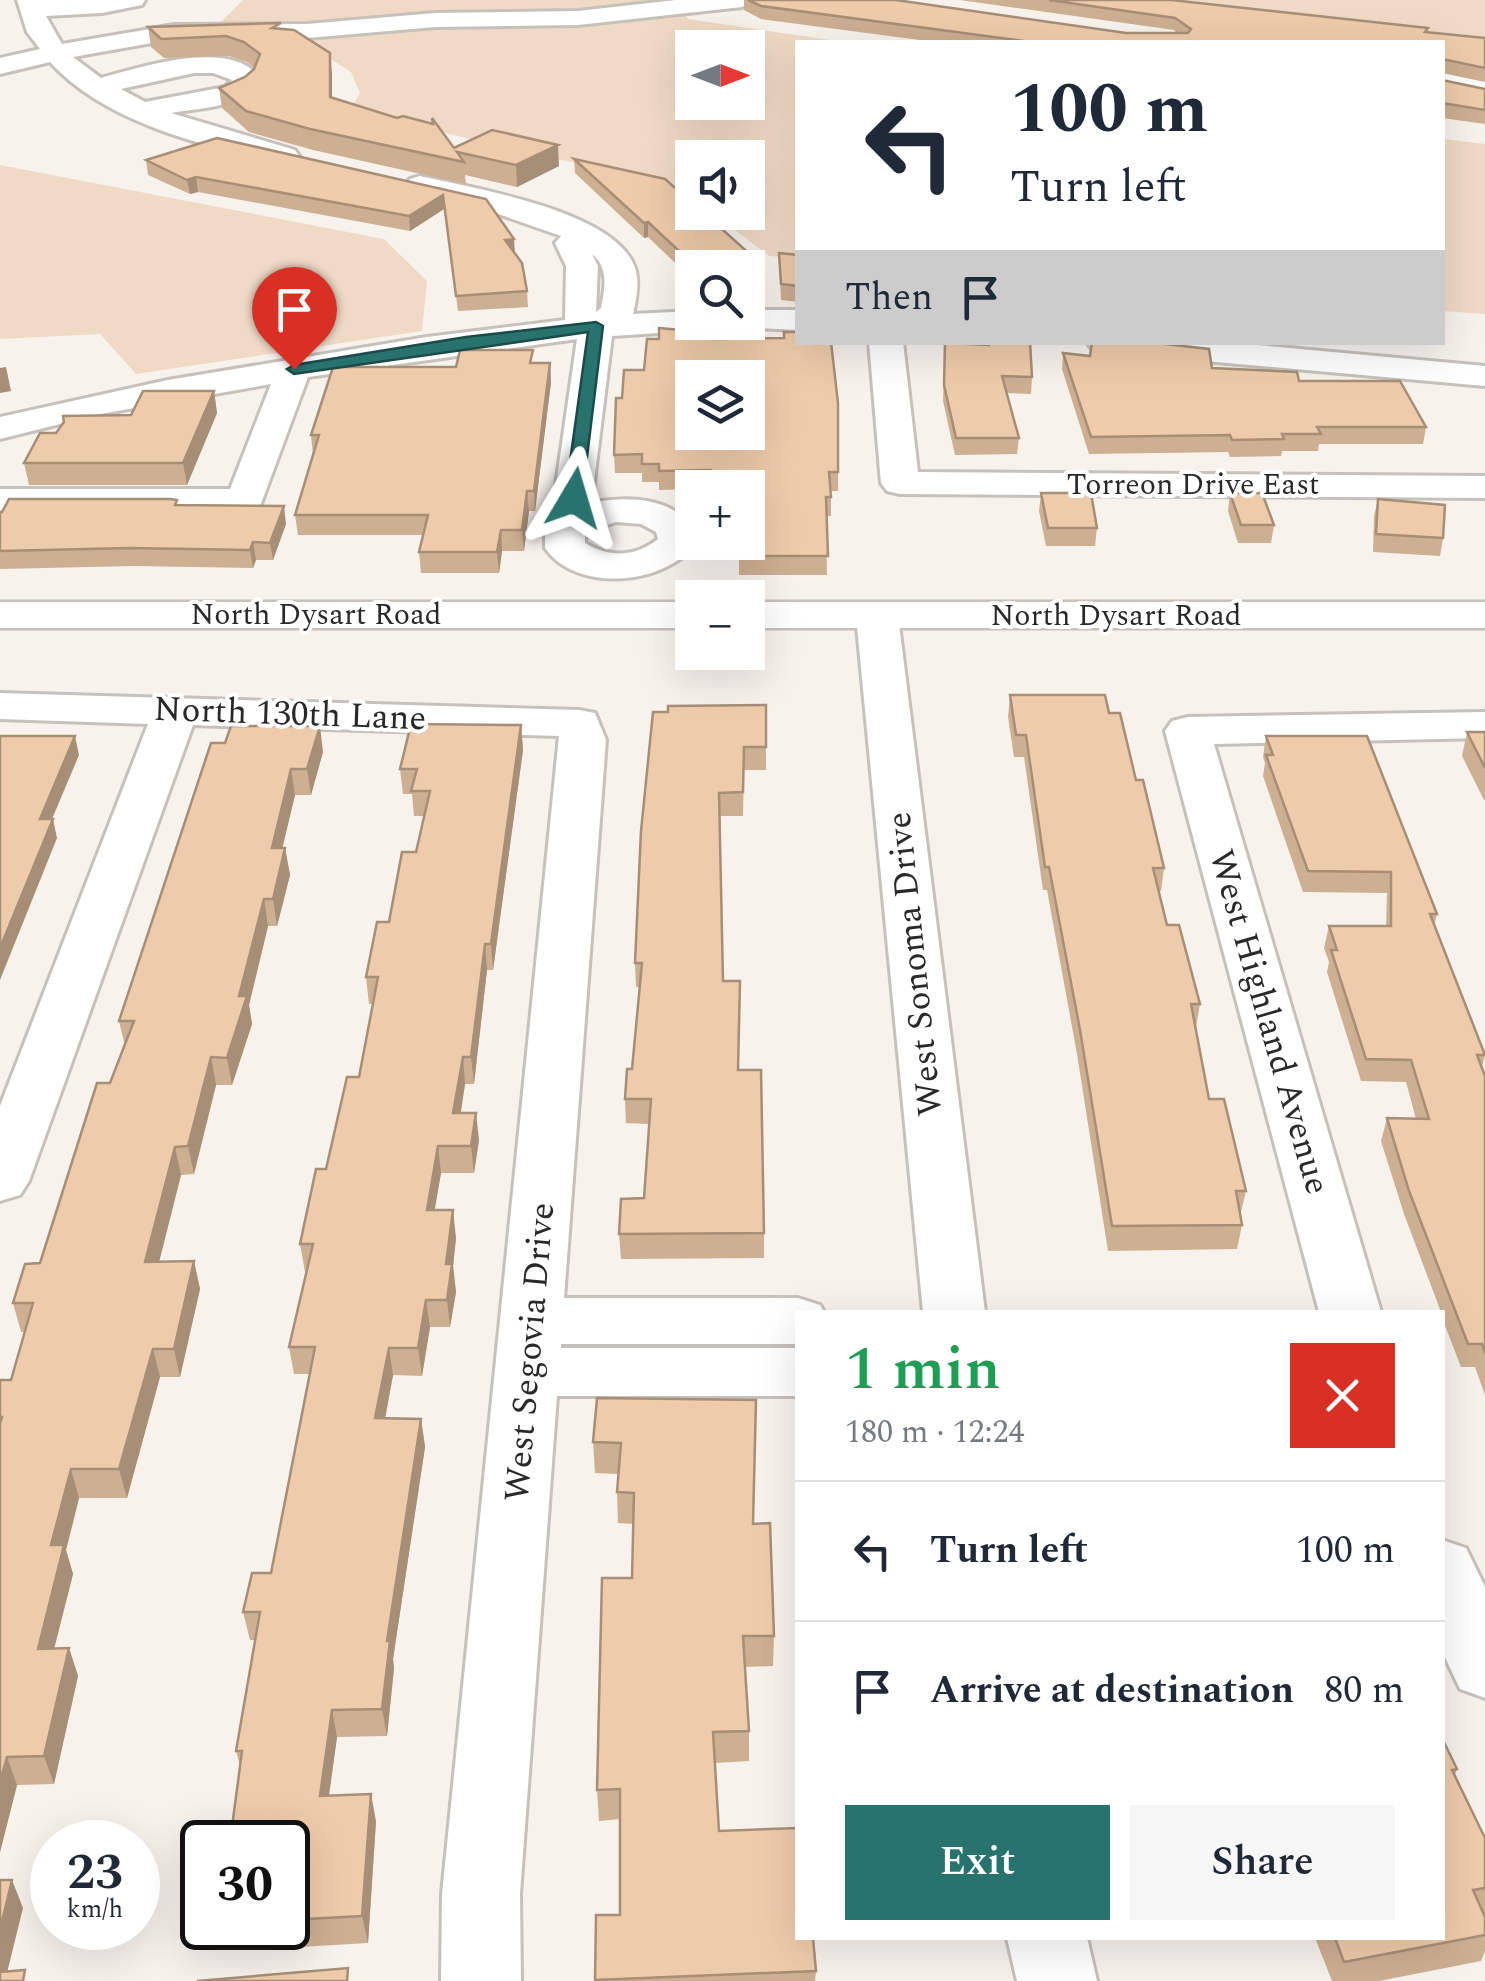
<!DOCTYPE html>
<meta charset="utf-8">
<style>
:root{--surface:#fff;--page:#f6f6f7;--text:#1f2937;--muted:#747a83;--line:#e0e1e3;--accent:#29736f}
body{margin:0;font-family:Spectral,serif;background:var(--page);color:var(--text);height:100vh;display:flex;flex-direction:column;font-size:38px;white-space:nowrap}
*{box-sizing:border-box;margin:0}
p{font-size:32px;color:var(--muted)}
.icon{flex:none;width:55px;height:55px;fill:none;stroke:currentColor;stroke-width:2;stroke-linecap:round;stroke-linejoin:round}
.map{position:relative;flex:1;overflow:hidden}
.sheet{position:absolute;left:795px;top:1310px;width:650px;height:630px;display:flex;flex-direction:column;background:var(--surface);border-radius:0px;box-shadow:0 10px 40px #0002}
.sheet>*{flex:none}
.guide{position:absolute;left:795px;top:40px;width:650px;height:305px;border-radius:0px;box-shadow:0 10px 40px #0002;background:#fff;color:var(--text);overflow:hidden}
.needle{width:65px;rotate:90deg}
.tools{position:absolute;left:675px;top:30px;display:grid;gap:20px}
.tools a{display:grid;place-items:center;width:90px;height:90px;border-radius:0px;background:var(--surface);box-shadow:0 10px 40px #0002;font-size:50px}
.speed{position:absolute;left:30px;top:1820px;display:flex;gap:20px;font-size:50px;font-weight:700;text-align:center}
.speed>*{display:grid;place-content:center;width:130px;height:130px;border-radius:50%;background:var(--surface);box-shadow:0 10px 40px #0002;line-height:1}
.speed small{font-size:25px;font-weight:400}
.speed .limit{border:5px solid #111;border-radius:15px;background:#fff;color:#111}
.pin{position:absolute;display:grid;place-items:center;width:85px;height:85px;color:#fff;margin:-102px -42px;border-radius:50% 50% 50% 0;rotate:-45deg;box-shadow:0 0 10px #0007}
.pin .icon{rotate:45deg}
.me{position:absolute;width:110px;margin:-55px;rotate:7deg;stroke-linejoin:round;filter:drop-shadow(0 0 8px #0008)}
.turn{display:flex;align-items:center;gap:35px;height:210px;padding:0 50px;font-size:45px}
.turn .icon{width:130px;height:130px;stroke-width:2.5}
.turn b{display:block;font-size:70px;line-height:85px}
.then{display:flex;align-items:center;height:95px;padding:0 50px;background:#0003;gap:20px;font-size:38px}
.round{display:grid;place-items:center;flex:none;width:105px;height:105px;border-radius:0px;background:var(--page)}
.head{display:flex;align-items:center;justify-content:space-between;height:170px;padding:0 50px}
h1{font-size:60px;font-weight:600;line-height:75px;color:#1e9e55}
.primary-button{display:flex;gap:20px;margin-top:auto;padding:20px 50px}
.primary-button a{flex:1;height:115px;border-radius:0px;background:var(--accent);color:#fff;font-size:40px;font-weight:600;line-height:115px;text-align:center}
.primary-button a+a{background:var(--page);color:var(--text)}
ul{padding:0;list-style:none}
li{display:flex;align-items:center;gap:30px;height:140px;padding:0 50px;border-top:2px solid var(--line)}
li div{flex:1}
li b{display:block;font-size:38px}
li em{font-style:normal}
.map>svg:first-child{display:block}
.green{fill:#f0dac5;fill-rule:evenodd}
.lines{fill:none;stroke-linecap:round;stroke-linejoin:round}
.minor-casing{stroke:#c7c1bc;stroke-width:6}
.major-casing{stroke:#c7c1bc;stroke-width:5}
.minor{fill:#fff;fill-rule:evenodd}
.major{fill:#fff;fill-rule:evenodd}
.wall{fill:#cdaf92}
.shaded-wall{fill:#a78e77}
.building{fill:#eecbaa;stroke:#a78e77;stroke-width:2.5;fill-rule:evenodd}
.route{fill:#29736f;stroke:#1b4b48;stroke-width:2.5}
.labels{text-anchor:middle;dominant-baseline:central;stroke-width:8;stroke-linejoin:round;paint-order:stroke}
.far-street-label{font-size:30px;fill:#2b2927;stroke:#fff}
.street-label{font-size:35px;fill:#2b2927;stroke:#fff}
</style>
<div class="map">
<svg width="1485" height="1981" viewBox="0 0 1485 1981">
<rect width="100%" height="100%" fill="#f8f2ed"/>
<g class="green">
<path d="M243,0h432l13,19 156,23h-46l-1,216 -28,-2 -56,-43 35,-1v-54h-56v39l-13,-10 -329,-76 10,-18 -9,-21 -33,-21 -97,-17 -2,-10zM692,48h56v54h-56z"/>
<polygon points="1146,0 1485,0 1485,41"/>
<polygon points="1443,139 1485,144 1485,314 1443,311"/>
<polygon points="0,165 384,239 427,281 422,331 136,374 100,334 0,339"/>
</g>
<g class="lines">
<defs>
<g id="minor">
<path d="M17,0h128l-3,5 -40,8 -56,3 16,28 112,-19 133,-1 128,-11 143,-2 98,-11h78l-12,7 -164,18 -143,2 -128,11 -133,1 -101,18 28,21c40,-11 128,-40 159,-1 -13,32 -59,30 -89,36l124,37 4,6 -4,6 -10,3c-78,-19 -179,-41 -235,-103l-50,12v-16l40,-9 -13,-17zM194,73h19l19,7 -7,7 -80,15 -24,-13z"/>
<polygon points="1442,73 1485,75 1485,91 1442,89"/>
<path d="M420,176c53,12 196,35 215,92 5,14 1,33 -2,46l59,-3v11h16l-4,6 -12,3 -80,5 -20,162 4,4c33,-6 76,-4 96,25v15h5c-30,43 -120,52 -152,6v-18l19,-17 -10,-14 23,-160 -269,38 -49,132 -14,4h-245v-24h230l41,-105 -171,30 -100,25v-22l168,-37 259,-43 138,-17 1,-54 -11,-23 6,-7 -74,-26 -77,-19 -5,-6 5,-6zM592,254c17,14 13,34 9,54l-5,4 2,-46zM616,522l25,2 15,8 2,7c-22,18 -49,19 -73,4v-10z"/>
<polygon points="748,310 798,310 798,330 736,327 733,322 748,322"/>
<polygon points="869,342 903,342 918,472 1485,476 1485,498 900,494 887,491 881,483"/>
<polygon points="1087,342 1225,342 1485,366 1485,386 1104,352 1092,349"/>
<polygon points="877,603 892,607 898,616 985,1312 923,1312 856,616 862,607"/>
<polygon points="0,693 579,710 595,713 606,740 564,1298 798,1298 820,1305 824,1312 798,1312 798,1344 561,1344 561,1348 798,1348 798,1396 557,1396 520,1894 521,1981 441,1981 442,1894 559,736 193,725 29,1181 20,1195 0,1201 0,1106 148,724 0,719"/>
<polygon points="1485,712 1485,738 1214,744 1381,1312 1319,1312 1165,731 1172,721 1188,717"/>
<polygon points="1442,1540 1466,1548 1485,1587 1485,1698 1460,1689 1442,1651"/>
<polygon points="1007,1938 1087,1938 1097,1981 1017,1981"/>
</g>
<g id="major">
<rect x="0" y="602" width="692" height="26"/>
<rect x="748" y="602" width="737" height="26"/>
</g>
</defs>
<use href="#minor" class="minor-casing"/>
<use href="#major" class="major-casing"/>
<use href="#minor" class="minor"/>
<use href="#major" class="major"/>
</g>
<g class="wall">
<polygon points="744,0 896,0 1126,33 1177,33 1174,30 960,0 1171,0 1428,28 1427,32 1485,38 1485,82 1442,73 1442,42 935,42 761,19 744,10"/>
<polygon points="148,27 281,29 330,53 332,98 454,148 559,166 517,187 465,175 466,184 313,150 249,132 222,108 219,88 245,77 255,68 247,62 229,56 164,58 151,47"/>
<polygon points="1442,80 1485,89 1485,124 1442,118"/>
<polygon points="574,159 753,257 753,272 748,268 692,268 692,279 648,237 644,238 575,173"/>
<polygon points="146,160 486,199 515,254 527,291 528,307 458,311 444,209 410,231 198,192 190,194 148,175"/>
<polygon points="779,253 798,255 798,302 781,300"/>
<polygon points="714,339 838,472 838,491 831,491 831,516 826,516 827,575 739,575 739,551 712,551 712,542 748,542 748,488 692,488 692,489 659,490 659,482 642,482 642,473 615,473 614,455 622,398 644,370"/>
<polygon points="945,343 1032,377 1031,394 1007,393 1019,438 1017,454 955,455 943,401"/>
<polygon points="1063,353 1212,368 1299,381 1426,427 1423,444 1319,444 1318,451 1282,451 1281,456 1230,457 1228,452 1089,454 1062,369"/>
<polygon points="550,363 551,382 535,511 529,511 524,551 502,551 499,573 421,573 419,552 423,535 298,535 295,515 313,455 311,435 456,367"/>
<polygon points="214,391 217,413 187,485 29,485 24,463 56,433 131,415"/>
<polygon points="1041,493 1097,528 1095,546 1046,546 1039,511"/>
<polygon points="1230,493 1274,525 1271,543 1238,543 1228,511"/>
<polygon points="1378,499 1443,538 1440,556 1373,552 1374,516"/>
<polygon points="178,505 286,524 273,560 256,560 253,568 133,566 0,569 0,512"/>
<polygon points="1010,695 1109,713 1136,780 1164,868 1161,891 1159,891 1167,925 1200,1004 1196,1027 1209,1099 1246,1191 1240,1216 1242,1225 1237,1249 1108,1251 1077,1054 1047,890 1043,890 1024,757 1014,757 1008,717"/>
<polygon points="766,705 766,770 744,770 743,816 720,816 723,981 764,1233 764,1258 621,1259 619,1234 644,1198 649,1124 626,1123 625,1099 632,1069 640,987 636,987 635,963 668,712"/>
<polygon points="521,725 523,750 493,970 487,970 474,1084 465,1084 461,1113 479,1140 474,1173 441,1173 434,1210 456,1238 453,1266 456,1292 450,1327 430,1327 422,1376 393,1375 385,1418 421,1419 425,1447 393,1659 394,1668 387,1736 337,1737 329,1796 376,1821 368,1943 251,1950 246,1928 288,1928 288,1842 240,1766 236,1751 255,1640 250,1640 243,1612 271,1573 310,1374 294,1374 289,1347 306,1272 305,1272 300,1244 359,1077 373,1004 369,1004 366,977 416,852 424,816 414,816 412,794 403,794 400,769"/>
<polygon points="1467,732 1485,732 1485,800 1484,800 1462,756"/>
<polygon points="1266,736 1437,914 1434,926 1485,1055 1482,1067 1485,1076 1485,1395 1475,1367 1461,1367 1442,1318 1442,1312 1441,1312 1404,1214 1381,1141 1387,1118 1416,1119 1406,1082 1361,1081 1327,972 1329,962 1324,948 1329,926 1386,926 1387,893 1303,892 1263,776 1265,763 1263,757"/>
<polygon points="211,743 323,752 311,795 295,795 282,848 285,848 290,875 277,926 268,926 249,1005 252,1024 232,1085 216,1085 194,1174 181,1175 159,1261 194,1261 200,1289 180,1377 160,1377 127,1498 79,1498 66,1550 73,1574 54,1648 69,1648 78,1676 54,1784 17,1785 0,1852 0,1380 11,1380 25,1332 21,1332 13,1303 40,1263 125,1046 119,1021"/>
<polygon points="597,1398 754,1524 774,1636 773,1666 745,1667 749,1731 749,1761 715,1763 719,1831 816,1971 815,1981 595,1981 596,1915 620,1915 620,1819 599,1821 597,1790 632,1578 633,1524 618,1523 617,1492 618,1474 595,1473 593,1442"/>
<polygon points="1442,1738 1457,1769 1455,1775 1485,1838 1485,1914 1484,1914 1485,1918 1485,1951 1481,1961 1379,1981 1332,1981 1315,1938 1442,1938"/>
</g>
<g class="shaded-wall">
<polygon points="330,53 332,73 332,118 330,97"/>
<polygon points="558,145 559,166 517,187 516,165"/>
<polygon points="196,177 198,192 190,194 187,180"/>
<polygon points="443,195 444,209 410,231 409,216"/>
<polygon points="648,222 648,237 644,238 644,223"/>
<polygon points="514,239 515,254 505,240"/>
<polygon points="753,257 753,272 748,276 748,268 738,268"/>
<polygon points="550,363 551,382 535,511 534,491"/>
<polygon points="6,367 11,391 0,393 0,368"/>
<polygon points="214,391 217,413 187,485 183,463"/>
<polygon points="527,491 529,511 524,551 522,530"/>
<polygon points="284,506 286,524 273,560 270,543"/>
<polygon points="501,530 502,551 499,573 497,552"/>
<polygon points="253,542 256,560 253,568 250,550"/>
<polygon points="521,725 523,750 493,970 491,944"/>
<polygon points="320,726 323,752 311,795 307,769"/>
<polygon points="75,736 79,755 44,838 40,819"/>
<polygon points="291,769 295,795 276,875 272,848"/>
<polygon points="53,819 57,838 0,980 0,948"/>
<polygon points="285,848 290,875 277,926 273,899"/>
<polygon points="264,899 268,926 249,1005 252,1024 232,1085 227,1058 239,996"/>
<polygon points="485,944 487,970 474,1084 471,1057"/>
<polygon points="211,1057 216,1085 194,1174 188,1146"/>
<polygon points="463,1057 465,1084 456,1140 453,1113"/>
<polygon points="476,1113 479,1140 474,1173 471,1146"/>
<polygon points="438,1146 441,1173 430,1238 427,1210"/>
<polygon points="175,1147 181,1175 152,1290 145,1262"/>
<polygon points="453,1210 456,1238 453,1266 456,1292 450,1327 447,1300 446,1264"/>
<polygon points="194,1261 200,1289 180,1377 174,1349"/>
<polygon points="426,1300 430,1327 422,1376 418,1348"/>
<polygon points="389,1348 393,1375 380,1446 375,1418"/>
<polygon points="153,1349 160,1377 127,1498 119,1469"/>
<polygon points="421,1419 425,1447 393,1659 394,1668 387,1736 382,1709 387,1641"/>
<polygon points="71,1469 79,1498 66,1550 73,1574 47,1677 38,1649 51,1545"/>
<polygon points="69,1648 78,1676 54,1784 44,1756"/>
<polygon points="332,1710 337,1737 325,1823 320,1796"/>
<polygon points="7,1757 17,1785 0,1852 0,1782"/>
<polygon points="371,1794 376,1821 368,1943 362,1916"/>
<polygon points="12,1880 23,1908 5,1981 0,1981 0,1930"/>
</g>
<g class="building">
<polygon points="748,0 896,0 1126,33 1188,33 1191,29 1175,18 1049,0 1171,0 1428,28 1425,32 1485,38 1485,68 1442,59 1442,42 1031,42 761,6"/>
<polygon points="281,23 272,28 294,30 330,53 330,97 397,118 403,116 433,124 432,118 454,148 492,130 558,145 516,165 457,152 464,162 310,129 246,111 219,88 245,77 254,69 260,54 244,42 226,36 161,39 148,27"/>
<polygon points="1442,80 1485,89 1485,110 1442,103"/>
<polygon points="217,138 486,199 514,239 505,240 522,263 527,291 456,296 443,195 409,216 196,177 187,180 146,160"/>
<polygon points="574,159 665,179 692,203 692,212 703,212 753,257 738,268 711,268 694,265 648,222 644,223"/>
<polygon points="779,253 798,255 798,286 781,284"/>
<path d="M659,328l54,5 1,6 70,-1v-6h14v10h33l7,61v69h-9l2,25h-5l2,59h-89l1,-14h8v-54h-37v-18l-52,1v-7h-17v-10l-28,1 2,-57h6l2,-28h20l3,-31h12zM692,378h56v54h-56z"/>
<polygon points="989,342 1030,342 1032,377 1002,376 1019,438 956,438 944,385 945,343 989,345"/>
<polygon points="1092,342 1148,342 1209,349 1212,368 1297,372 1299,381 1400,381 1426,427 1317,427 1321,434 1282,434 1284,439 1232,440 1230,435 1091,437 1063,353 1090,356"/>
<polygon points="460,350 533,350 530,363 550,363 534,491 527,491 522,530 501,530 497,552 419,552 428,515 295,515 319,435 311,435 333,367 456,367"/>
<polygon points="143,391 214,391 183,463 24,463 40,433 56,433 64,422 63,416 131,415"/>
<polygon points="1041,493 1091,493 1097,528 1048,528"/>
<polygon points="1230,493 1262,493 1274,525 1241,525"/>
<polygon points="9,499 170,499 177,500 175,505 284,506 270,543 253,542 250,550 129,548 0,551 0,512 2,512"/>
<polygon points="1378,499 1445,505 1443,538 1376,534"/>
<polygon points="1010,695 1105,695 1109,713 1120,713 1136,780 1143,780 1164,868 1153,868 1167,925 1179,925 1200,1004 1191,1004 1209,1099 1224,1099 1246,1191 1236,1191 1242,1225 1112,1226 1080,1030 1049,867 1045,867 1026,735 1016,735"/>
<polygon points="766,705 766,747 744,747 743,792 719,793 723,981 740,981 738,1070 761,1070 764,1233 619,1234 621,1199 644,1198 651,1099 625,1099 627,1069 632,1069 642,963 635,963 641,831 653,712 668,712 668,706"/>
<polygon points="411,724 521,725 491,944 485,944 471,1057 463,1057 453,1113 476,1113 471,1146 438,1146 427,1210 453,1210 446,1264 452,1264 447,1300 426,1300 418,1348 389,1348 375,1418 421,1419 387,1641 390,1641 382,1709 332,1710 320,1796 371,1794 362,1916 288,1920 288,1842 230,1842 242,1751 236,1751 260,1612 243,1612 252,1573 271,1573 315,1347 289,1347 313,1244 300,1244 316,1169 326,1169 347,1077 359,1077 378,977 366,977 377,922 389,922 402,852 416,852 430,791 411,791 417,769 400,769"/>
<polygon points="231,726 320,726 307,769 291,769 272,848 285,848 273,899 264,899 239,996 247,996 227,1058 211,1057 188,1146 175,1147 145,1262 194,1261 174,1349 153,1349 119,1469 71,1469 51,1545 64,1545 38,1649 69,1648 44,1756 7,1757 0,1782 0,1423 2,1417 0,1417 0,1380 11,1380 33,1303 13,1303 25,1264 40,1263 97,1083 110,1083 134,1021 119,1021 211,743 225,743"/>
<polygon points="1467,732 1485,732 1485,768"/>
<polygon points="0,736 75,736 40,819 53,819 0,948"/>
<polygon points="1266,736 1367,736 1437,914 1430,914 1485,1055 1477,1055 1485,1076 1485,1353 1482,1344 1468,1344 1409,1191 1387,1118 1429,1119 1411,1060 1366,1059 1331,950 1337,950 1329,926 1391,926 1391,872 1308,871 1266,755 1273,755"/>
<polygon points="597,1398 756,1400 753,1524 770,1523 774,1636 743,1636 749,1731 713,1732 719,1831 798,1828 798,1938 813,1938 816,1971 595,1980 596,1915 620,1915 620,1789 597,1790 602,1578 632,1578 634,1493 617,1492 621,1443 593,1442"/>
<polygon points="1442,1738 1457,1769 1452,1770 1485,1838 1485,1888 1473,1890 1485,1917 1485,1935 1344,1962 1335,1938 1442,1938"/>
<polygon points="0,1880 12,1880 0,1930"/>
<polygon points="348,1968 347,1981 197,1981"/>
<polygon points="25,1970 23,1981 0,1981 0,1972"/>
</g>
<polygon class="route" points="596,322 603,326 582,498 574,503 565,498 588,332 294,374 287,369 294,365 466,337"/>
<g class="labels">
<g class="far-street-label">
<text x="1193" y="485">Torreon Drive East</text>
<text x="316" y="615">North Dysart Road</text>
<text x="1116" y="616">North Dysart Road</text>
</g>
<g class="street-label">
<text transform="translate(290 714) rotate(2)">North 130th Lane</text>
<text transform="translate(915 964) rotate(-96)">West Sonoma Drive</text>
<text transform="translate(1269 1022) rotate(74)">West Highland Avenue</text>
<text transform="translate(530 1352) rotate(-85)">West Segovia Drive</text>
</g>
</g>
</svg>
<div class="tools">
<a><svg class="needle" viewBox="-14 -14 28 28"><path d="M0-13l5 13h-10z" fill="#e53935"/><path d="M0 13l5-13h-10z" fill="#747a83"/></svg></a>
<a><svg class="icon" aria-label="sound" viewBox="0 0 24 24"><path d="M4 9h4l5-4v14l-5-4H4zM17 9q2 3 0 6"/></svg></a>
<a><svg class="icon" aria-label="search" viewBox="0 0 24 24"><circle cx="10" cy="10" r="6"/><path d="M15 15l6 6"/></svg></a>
<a><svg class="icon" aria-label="layers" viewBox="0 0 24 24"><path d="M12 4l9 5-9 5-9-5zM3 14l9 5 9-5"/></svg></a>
<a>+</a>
<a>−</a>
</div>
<div class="speed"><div>23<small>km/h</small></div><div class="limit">30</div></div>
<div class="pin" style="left:294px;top:369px;background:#d93025"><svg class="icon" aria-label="arrive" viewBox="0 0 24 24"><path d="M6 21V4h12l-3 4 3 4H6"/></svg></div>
<svg class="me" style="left:574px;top:498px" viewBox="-20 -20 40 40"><path d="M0-17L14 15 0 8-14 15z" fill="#29736f" stroke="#fff" stroke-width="4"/></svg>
<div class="guide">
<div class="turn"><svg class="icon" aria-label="left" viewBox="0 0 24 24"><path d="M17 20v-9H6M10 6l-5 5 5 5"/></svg><div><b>100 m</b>Turn left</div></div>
<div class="then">Then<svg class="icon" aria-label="arrive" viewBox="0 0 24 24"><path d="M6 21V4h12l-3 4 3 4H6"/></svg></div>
</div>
<section class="sheet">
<div class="head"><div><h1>1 min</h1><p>180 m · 12:24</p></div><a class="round" style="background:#d93025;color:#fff"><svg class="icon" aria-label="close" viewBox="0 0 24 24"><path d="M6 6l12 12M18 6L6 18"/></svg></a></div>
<ul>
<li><svg class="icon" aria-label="left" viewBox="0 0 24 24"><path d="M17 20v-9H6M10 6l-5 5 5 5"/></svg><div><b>Turn left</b></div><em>100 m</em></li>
<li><svg class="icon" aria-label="arrive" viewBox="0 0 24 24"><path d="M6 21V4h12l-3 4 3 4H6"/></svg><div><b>Arrive at destination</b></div><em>80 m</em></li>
</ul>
<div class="primary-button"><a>Exit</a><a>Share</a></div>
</section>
</div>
